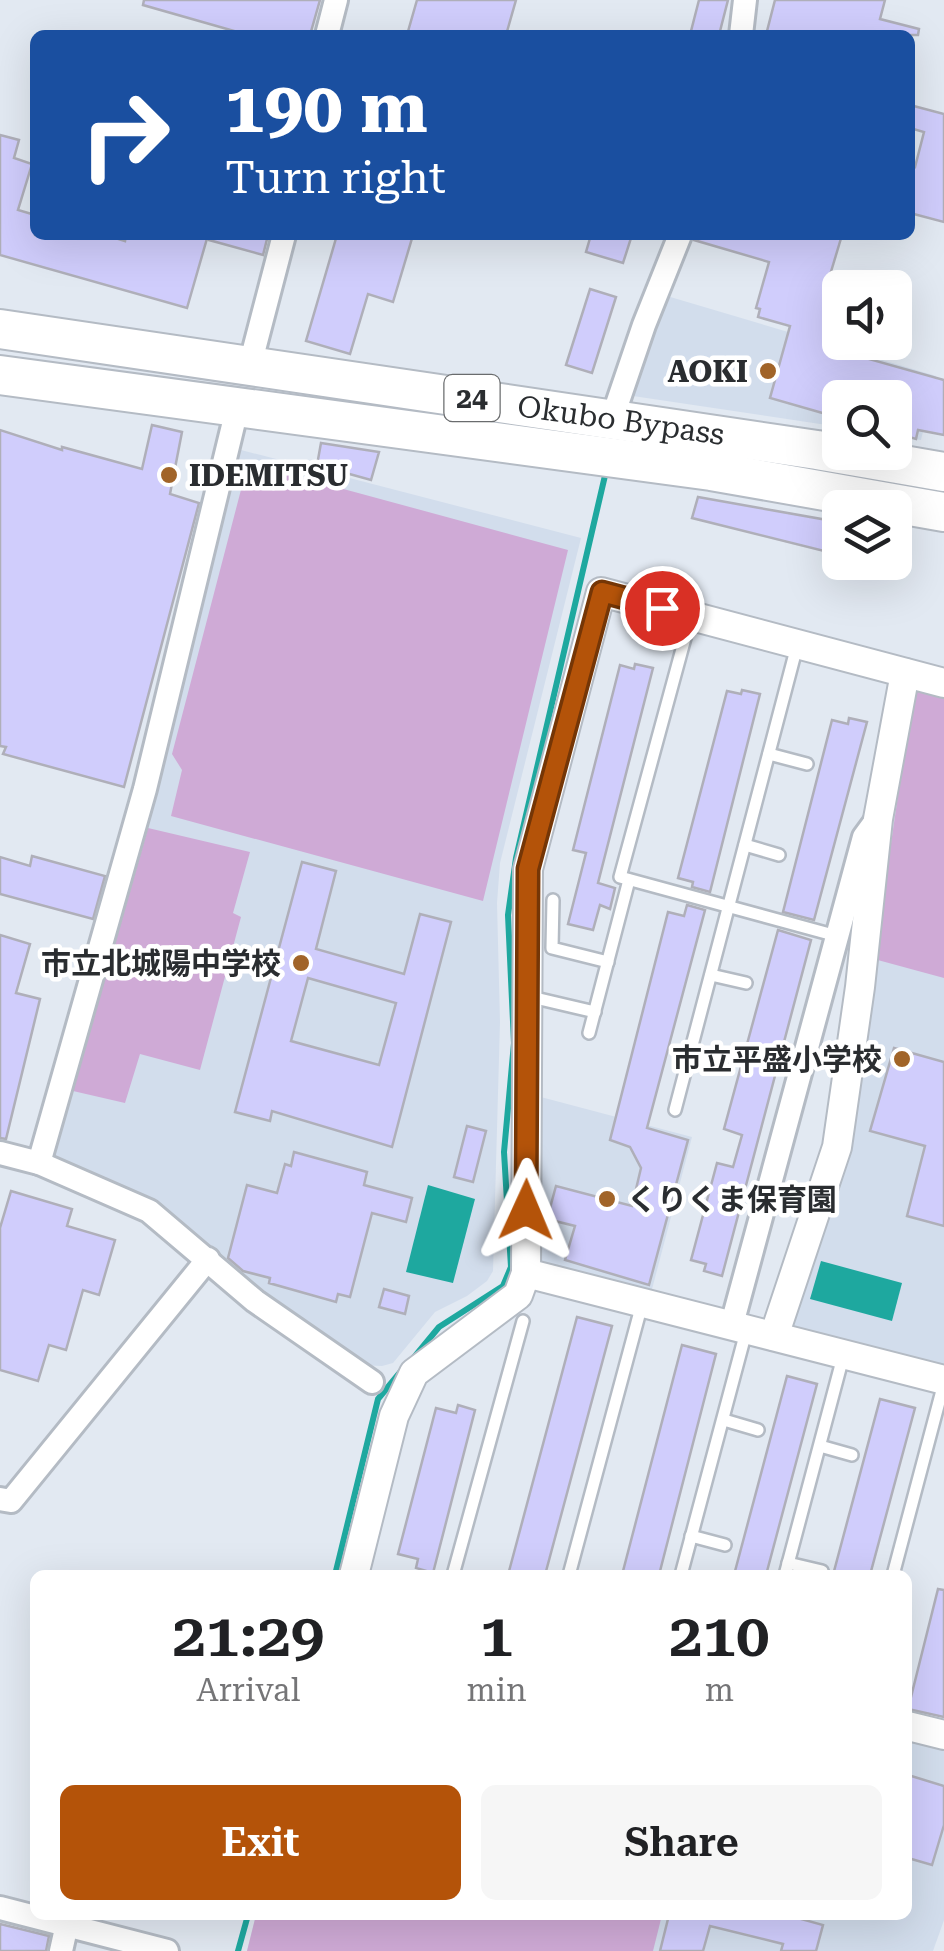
<!DOCTYPE html>
<meta charset="utf-8">
<style>
:root{--surface:#fff;--page:#f6f6f6;--text:#202124;--muted:#757577;--accent:#b45309}
body{margin:0;font-family:"Roboto Serif","Noto Sans JP",serif;background:var(--page);color:var(--text);height:100vh;display:flex;flex-direction:column;font-size:38px;white-space:nowrap}
*{box-sizing:border-box;margin:0}
p{font-size:32px;color:var(--muted)}
.icon{flex:none;width:55px;height:55px;fill:none;stroke:currentColor;stroke-width:2;stroke-linecap:round;stroke-linejoin:round}
.map{position:relative;flex:1;overflow:hidden}
.details{position:absolute;left:30px;top:1570px;width:882px;height:350px;display:flex;flex-direction:column;background:var(--surface);border-radius:15px;box-shadow:0 10px 40px #0002}
.details>*{flex:none}
.top-card{position:absolute;left:30px;top:30px;width:885px;height:210px;border-radius:15px;box-shadow:0 10px 40px #0002;background:#1a4fa0;color:#fff;overflow:hidden}
.buttons{position:absolute;left:822px;top:270px;display:grid;gap:20px}
.buttons a{display:grid;place-items:center;width:90px;height:90px;border-radius:15px;background:var(--surface);box-shadow:0 10px 40px #0002;font-size:50px}
.pin{position:absolute;display:grid;place-items:center;width:85px;height:85px;color:#fff;margin:-42px;border:5px solid #fff;border-radius:50%;box-shadow:0 2px 10px #0007}
.me{position:absolute;width:110px;margin:-55px;rotate:1deg;stroke-linejoin:round;filter:drop-shadow(0 0 8px #0008)}
.turn{display:flex;align-items:center;gap:35px;height:210px;padding:0 30px;font-size:45px}
.turn .icon{width:130px;height:130px;stroke-width:2.5}
.turn b{display:block;font-size:70px;line-height:85px}
.eta{display:flex;justify-content:space-evenly;align-items:center;height:170px;text-align:center}
.eta b{font-size:60px;font-weight:600;line-height:70px}
.primary-button{display:flex;gap:20px;margin-top:auto;padding:20px 30px}
.primary-button a{flex:1;height:115px;border-radius:15px;background:var(--accent);color:#fff;font-size:40px;font-weight:600;line-height:115px;text-align:center}
.primary-button a+a{background:var(--page);color:var(--text)}
.map>svg:first-child{display:block}
.built{fill:#d2ddec}
.green{fill:#cfaad6}
.water{fill:#1ea89f}
.lines{fill:none;stroke-linecap:round;stroke-linejoin:round}
.stream{stroke:#1ea89f;stroke-width:6}
.building{fill:#d0cdfc;stroke:#afafb9;stroke-width:2.5;fill-rule:evenodd}
.service-casing{stroke:#b4bbc4;stroke-width:16}
.minor-casing{stroke:#b4bbc4;stroke-width:28}
.tertiary-casing{stroke:#b4bbc4;stroke-width:32}
.trunk-casing{stroke:#b4bbc4;stroke-width:42}
.service{stroke:#fff;stroke-width:11}
.minor{stroke:#fff;stroke-width:22}
.tertiary{stroke:#fff;stroke-width:28}
.trunk{stroke:#fff;stroke-width:38}
.route-casing{stroke:#753606;stroke-width:25}
.route{stroke:#b45309;stroke-width:18}
.poi-dot{fill:#a16429;stroke:#fff;stroke-width:4}
.labels{text-anchor:middle;dominant-baseline:central;stroke-width:9;stroke-linejoin:round;paint-order:stroke}
.shield{fill:#fff;stroke:#6a6c6e;stroke-width:2.5}
.shield-label{font-size:28px;font-weight:bold;fill:#2a2d30}
.poi-label{font-size:30px;font-weight:bold;fill:#2a2d30;stroke:#fff;text-anchor:end}
.street-label{font-size:30px;fill:#2a2d30;stroke:#fff}
</style>
<div class="map">
<svg width="944" height="1951" viewBox="0 0 944 1951">
<rect width="100%" height="100%" fill="#e2e9f2"/>
<g class="built">
<polygon points="667,296 936,376 921,440 895,436 895,398 840,398 840,427 633,396 647,348"/>
<polygon points="241,450 581,538 500,863 497,903 500,1022 493,1271 487,1281 467,1296 435,1312 393,1363 382,1366 359,1365 55,1158 50,1149 146,815"/>
<polygon points="912,681 944,689 944,1365 790,1325 829,1218 853,1117 872,920"/>
<polygon points="537,1096 692,1137 651,1293 540,1261"/>
<polygon points="908,1737 944,1746 944,1920 933,1951 247,1951 256,1915 908,1915"/>
</g>
<g class="green">
<polygon points="248,463 568,550 483,901 171,816 182,770 172,754"/>
<polygon points="914,687 944,695 944,978 874,959"/>
<polygon points="148,828 250,852 233,913 241,917 200,1070 140,1054 125,1103 73,1091"/>
<polygon points="256,1915 662,1915 653,1951 247,1951"/>
</g>
<g class="water">
<polygon points="428,1185 475,1199 453,1283 406,1272"/>
<polygon points="821,1261 902,1283 892,1321 810,1299"/>
</g>
<g class="lines">
<g class="stream">
<polyline points="411,1361 439,1327 503,1286 511,1267 504,1152 514,1043 508,915 516,858 607,467"/>
<polyline points="335,1575 378,1399 402,1370"/>
<polyline points="238,1951 248,1915"/>
</g>
</g>
<g class="building">
<polygon points="144,0 320,0 310,35 248,35 143,5"/>
<polygon points="417,0 516,0 506,35 407,35"/>
<polygon points="699,0 728,0 719,35 690,35"/>
<polygon points="775,0 885,0 880,19 919,29 918,35 766,35"/>
<polygon points="910,105 944,114 944,222 910,213 910,165 915,167 924,132 910,128"/>
<polygon points="0,135 19,140 14,158 32,164 18,210 35,215 35,235 106,235 125,241 126,235 208,235 187,308 0,255"/>
<polygon points="210,235 268,235 263,255 209,240"/>
<polygon points="337,235 413,235 393,302 368,294 350,354 306,341"/>
<polygon points="591,235 632,235 623,263 586,252"/>
<polygon points="695,235 842,235 824,295 839,299 826,347 944,380 944,435 918,430 916,439 895,433 895,398 840,398 840,418 770,398 790,326 758,317 760,309 756,308 769,262 694,240"/>
<polygon points="590,289 616,297 592,373 566,365"/>
<polygon points="152,425 182,432 170,494 199,503 124,787 3,754 6,747 0,746 0,430 62,450 62,447 142,469"/>
<polygon points="321,443 379,452 371,480 317,465"/>
<polygon points="698,497 827,520 836,528 832,553 692,518"/>
<polygon points="635,664 653,668 598,883 615,888 610,909 600,905 593,930 568,924 586,853 573,850 620,665 634,669"/>
<polygon points="742,690 760,694 710,892 692,887 693,882 678,878 727,691 741,694"/>
<polygon points="849,718 867,722 814,920 783,912 832,720 848,724"/>
<polygon points="32,856 105,876 93,919 0,894 0,857 30,866"/>
<path d="M302,862l34,9 -20,78 88,25 16,-60 31,8 -59,225 -120,-36 -2,10 -35,-9zM308,978l88,25 -17,62 -88,-24z"/>
<polygon points="687,905 705,910 647,1128 688,1140 649,1285 565,1260 575,1226 547,1219 556,1186 632,1206 641,1168 630,1147 610,1140 668,912 684,916"/>
<polygon points="778,930 811,940 722,1276 704,1271 706,1264 691,1260 717,1163 733,1167 742,1135 724,1129"/>
<polygon points="0,935 30,944 16,993 40,999 6,1139 0,1138"/>
<polygon points="894,1048 944,1062 944,1226 907,1216 925,1146 870,1131"/>
<polygon points="467,1126 486,1131 473,1182 454,1177"/>
<polygon points="294,1152 367,1172 364,1185 412,1198 406,1222 372,1213 350,1297 338,1294 336,1302 269,1283 270,1278 243,1271 228,1258 247,1185 277,1193 285,1164 291,1166"/>
<polygon points="11,1191 72,1209 67,1226 115,1240 99,1295 83,1290 66,1350 49,1345 38,1381 0,1370 0,1228"/>
<polygon points="384,1289 409,1296 405,1314 379,1307"/>
<polygon points="577,1317 612,1326 545,1575 508,1575"/>
<polygon points="682,1345 716,1354 659,1575 622,1575"/>
<polygon points="787,1376 817,1384 766,1575 734,1575"/>
<polygon points="880,1399 915,1408 870,1575 833,1575"/>
<polygon points="458,1405 475,1410 433,1573 416,1568 418,1559 398,1554 436,1408 456,1413"/>
<polygon points="938,1589 944,1590 944,1717 908,1709"/>
<polygon points="908,1775 944,1786 944,1825 932,1865 908,1858"/>
<polygon points="669,1915 787,1915 823,1925 816,1951 781,1951 783,1944 710,1926 703,1951 660,1951"/>
<polygon points="0,1924 49,1936 46,1951 0,1951"/>
</g>
<g class="lines">
<defs>
<g id="service">
<polyline points="691,616 620,877 837,936"/>
<polyline points="769,754 807,764"/>
<polyline points="745,845 779,855"/>
<polyline points="553,900 552,948 608,962"/>
<polyline points="711,975 746,983"/>
<polyline points="531,997 595,1012"/>
<polyline points="589,1033 629,880"/>
<polyline points="689,1060 722,1067"/>
<polyline points="675,1110 797,646"/>
<polyline points="724,1420 758,1430"/>
<polyline points="820,1446 852,1455"/>
<polyline points="691,1536 725,1545"/>
<polyline points="788,1563 822,1571"/>
<polyline points="453,1575 523,1321"/>
<polyline points="569,1575 642,1304"/>
<polyline points="681,1575 747,1328"/>
<polyline points="785,1575 843,1357"/>
<polyline points="893,1575 944,1383"/>
</g>
<g id="minor">
<polyline points="327,35 336,0"/>
<polyline points="741,35 745,0"/>
<polyline points="250,365 284,235"/>
<polyline points="612,419 644,325 680,235"/>
<polyline points="0,1153 39,1163 149,1211 255,1301 372,1382"/>
<polyline points="39,1163 145,789 237,409"/>
<polyline points="732,1324 864,837 875,822"/>
<polyline points="0,1499 11,1501 208,1259"/>
<polyline points="0,1908 167,1951"/>
<polyline points="61,1951 67,1924"/>
</g>
<g id="tertiary">
<polyline points="526,1273 944,1380"/>
<polyline points="774,1336 837,1147 860,987 878,819 905,673"/>
<polyline points="354,1575 394,1416 414,1373 518,1295 526,1273 528,869 601,592 944,683"/>
<polyline points="908,1726 944,1735"/>
</g>
<g id="trunk">
<polyline points="0,329 817,450 944,472"/>
<polyline points="0,375 711,471 944,512"/>
</g>
</defs>
<use href="#service" class="service-casing"/>
<use href="#minor" class="minor-casing"/>
<use href="#tertiary" class="tertiary-casing"/>
<use href="#trunk" class="trunk-casing"/>
<use href="#service" class="service"/>
<use href="#minor" class="minor"/>
<use href="#tertiary" class="tertiary"/>
<use href="#trunk" class="trunk"/>
</g>
<g class="lines">
<defs>
<polyline id="route" points="526,1210 528,869 602,592 662,608"/>
</defs>
<use href="#route" class="route-casing"/>
<use href="#route" class="route"/>
</g>
<g class="poi-dot">
<circle cx="768" cy="371" r="10"/>
<circle cx="169" cy="475" r="10"/>
<circle cx="301" cy="963" r="10"/>
<circle cx="902" cy="1059" r="10"/>
<circle cx="607" cy="1199" r="10"/>
</g>
<g class="labels">
<rect class="shield" x="444.5" y="375" width="55" height="46" rx="8"/>
<g class="shield-label">
<text x="472" y="398">24</text>
</g>
<g class="poi-label">
<text x="748" y="371">AOKI</text>
<text x="189" y="475" text-anchor="start">IDEMITSU</text>
<text x="281" y="963">市立北城陽中学校</text>
<text x="882" y="1059">市立平盛小学校</text>
<text x="627" y="1199" text-anchor="start">くりくま保育園</text>
</g>
<g class="street-label">
<text transform="translate(621 420) rotate(8)">Okubo Bypass</text>
</g>
</g>
</svg>
<div class="buttons">
<a><svg class="icon" aria-label="sound" viewBox="0 0 24 24"><path d="M4 9h4l5-4v14l-5-4H4zM17 9q2 3 0 6"/></svg></a>
<a><svg class="icon" aria-label="search" viewBox="0 0 24 24"><circle cx="10" cy="10" r="6"/><path d="M15 15l6 6"/></svg></a>
<a><svg class="icon" aria-label="layers" viewBox="0 0 24 24"><path d="M12 4l9 5-9 5-9-5zM3 14l9 5 9-5"/></svg></a>
</div>
<div class="pin" style="left:662px;top:608px;background:#d93025"><svg class="icon" aria-label="arrive" viewBox="0 0 24 24"><path d="M6 21V4h12l-3 4 3 4H6"/></svg></div>
<svg class="me" style="left:526px;top:1210px" viewBox="-20 -20 40 40"><path d="M0-17L14 15 0 8-14 15z" fill="#b45309" stroke="#fff" stroke-width="4"/></svg>
<div class="top-card">
<div class="turn"><svg class="icon" aria-label="right" viewBox="0 0 24 24"><path d="M7 20v-9h11M14 6l5 5-5 5"/></svg><div><b>190 m</b>Turn right</div></div>
</div>
<section class="details">
<div class="eta">
<div><b>21:29</b><p>Arrival</p></div>
<div><b>1</b><p>min</p></div>
<div><b>210</b><p>m</p></div>
</div>
<div class="primary-button"><a>Exit</a><a>Share</a></div>
</section>
</div>
